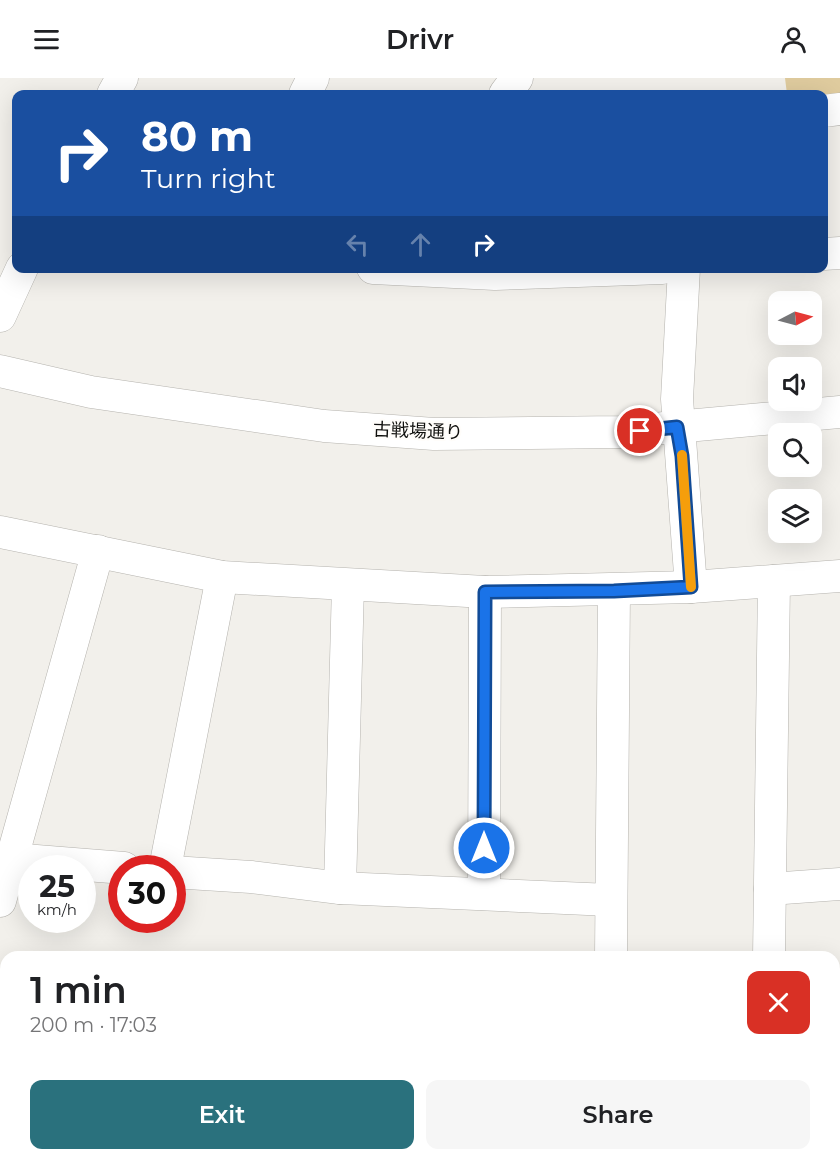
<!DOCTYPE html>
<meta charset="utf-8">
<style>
:root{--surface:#fff;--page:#f6f6f6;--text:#202124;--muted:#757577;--accent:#2a717d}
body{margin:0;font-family:Montserrat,"Noto Sans JP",sans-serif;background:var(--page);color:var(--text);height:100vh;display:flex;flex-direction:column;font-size:22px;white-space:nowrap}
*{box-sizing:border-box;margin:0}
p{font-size:20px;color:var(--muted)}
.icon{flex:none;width:33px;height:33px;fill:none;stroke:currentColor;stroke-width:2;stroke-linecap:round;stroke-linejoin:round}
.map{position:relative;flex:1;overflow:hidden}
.side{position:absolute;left:0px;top:873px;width:840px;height:210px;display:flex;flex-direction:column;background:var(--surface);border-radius:18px 18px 0 0;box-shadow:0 6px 24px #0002}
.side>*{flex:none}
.top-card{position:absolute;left:12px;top:12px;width:816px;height:183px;border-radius:12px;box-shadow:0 6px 24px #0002;background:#1a4fa0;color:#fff;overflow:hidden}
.needle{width:39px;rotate:84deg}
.buttons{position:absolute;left:768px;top:213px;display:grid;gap:12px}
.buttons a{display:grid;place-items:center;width:54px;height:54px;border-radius:12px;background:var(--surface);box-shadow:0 6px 24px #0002;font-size:30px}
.speed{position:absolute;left:18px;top:777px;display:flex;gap:12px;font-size:30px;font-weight:700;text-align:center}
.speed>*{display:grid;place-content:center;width:78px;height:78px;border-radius:50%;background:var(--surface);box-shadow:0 6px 24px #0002;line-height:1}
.speed small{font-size:15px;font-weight:400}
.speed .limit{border:9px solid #d22;background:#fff;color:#111}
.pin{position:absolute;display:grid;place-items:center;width:51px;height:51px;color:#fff;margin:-26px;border:3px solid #fff;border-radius:50%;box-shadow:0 2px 6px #0007}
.me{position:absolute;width:66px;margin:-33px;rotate:0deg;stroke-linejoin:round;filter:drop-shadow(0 0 4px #0008)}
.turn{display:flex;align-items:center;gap:21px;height:126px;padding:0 30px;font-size:27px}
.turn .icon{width:78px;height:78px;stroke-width:2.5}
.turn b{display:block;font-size:42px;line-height:51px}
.lanes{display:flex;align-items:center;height:57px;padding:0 30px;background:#0003;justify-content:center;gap:30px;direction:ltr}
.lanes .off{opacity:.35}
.round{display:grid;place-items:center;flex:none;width:63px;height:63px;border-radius:12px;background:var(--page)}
.head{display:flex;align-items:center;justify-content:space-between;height:102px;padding:0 30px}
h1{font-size:36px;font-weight:600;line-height:45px}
.action{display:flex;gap:12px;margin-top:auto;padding:12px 30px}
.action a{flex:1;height:69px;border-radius:12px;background:var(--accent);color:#fff;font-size:24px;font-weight:600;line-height:69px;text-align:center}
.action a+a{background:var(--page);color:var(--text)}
header{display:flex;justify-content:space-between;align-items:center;height:78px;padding:0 30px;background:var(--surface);font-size:27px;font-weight:600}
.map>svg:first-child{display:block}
.green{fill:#dfcb9e}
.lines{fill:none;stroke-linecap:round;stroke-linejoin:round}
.minor-casing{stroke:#b5b3ae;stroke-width:33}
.minor{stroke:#fff;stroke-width:32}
.route-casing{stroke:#114b97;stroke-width:15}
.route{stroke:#1a73e8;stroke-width:10}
.slow{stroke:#f59e0b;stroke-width:10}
.labels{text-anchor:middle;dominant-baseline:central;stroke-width:4.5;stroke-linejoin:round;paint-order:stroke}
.street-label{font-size:18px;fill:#10100e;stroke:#fffdfa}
</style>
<header><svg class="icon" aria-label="menu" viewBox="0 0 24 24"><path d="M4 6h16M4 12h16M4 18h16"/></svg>Drivr<svg class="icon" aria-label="person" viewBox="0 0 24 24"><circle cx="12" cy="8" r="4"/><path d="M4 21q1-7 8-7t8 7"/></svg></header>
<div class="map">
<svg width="840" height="1083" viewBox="0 0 840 1083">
<rect width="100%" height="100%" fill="#f2f0eb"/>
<g class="green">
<polygon points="785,0 840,0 840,19 824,21 824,16 787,16"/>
<polygon points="0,999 6,1006 6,1077 27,1077 28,1083 0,1083"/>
</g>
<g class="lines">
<defs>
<g id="minor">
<polyline points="113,16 122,0"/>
<polyline points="305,16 313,0"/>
<polyline points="505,16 517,0"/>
<polyline points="824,33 840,31"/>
<polyline points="824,176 840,175"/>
<polyline points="373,190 495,196 662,190"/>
<polyline points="684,190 677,321 691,509"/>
<polyline points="0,238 22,190"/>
<polyline points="0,293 91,314 324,348 434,356 621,354 840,334"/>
<polyline points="0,454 222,499 485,514 691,509 840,498"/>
<polyline points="11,781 124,790"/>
<polyline points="165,790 222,499"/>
<polyline points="172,794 251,799 340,810 610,822"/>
<polyline points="340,810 348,507"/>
<polyline points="770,811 840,806"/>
<polyline points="484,816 485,514"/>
<polyline points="0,823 98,473"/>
<polyline points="611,879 614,512"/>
<polyline points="769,879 774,503"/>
<polyline points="834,966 840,966"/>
<polyline points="38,1077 39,1083"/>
<polyline points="182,1077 183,1083"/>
<polyline points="336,1083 336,1077"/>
<polyline points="477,1083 477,1077"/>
<polyline points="611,1083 611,1077"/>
<polyline points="768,1083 768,1077"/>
</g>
</defs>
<use href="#minor" class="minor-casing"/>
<use href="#minor" class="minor"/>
</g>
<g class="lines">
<defs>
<polyline id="route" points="484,770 485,514 614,513 691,509 682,378 677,349 640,353"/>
</defs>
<use href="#route" class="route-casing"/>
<use href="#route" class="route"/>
<polyline class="slow" points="682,377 691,509"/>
</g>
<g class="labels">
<g class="street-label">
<text transform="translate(418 353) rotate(2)">古戦場通り</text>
</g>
</g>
</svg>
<div class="buttons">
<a><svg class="needle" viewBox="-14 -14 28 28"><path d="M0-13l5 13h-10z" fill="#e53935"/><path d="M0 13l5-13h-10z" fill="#757577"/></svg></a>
<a><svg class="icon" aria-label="sound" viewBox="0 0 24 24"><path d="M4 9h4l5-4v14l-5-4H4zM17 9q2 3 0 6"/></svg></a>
<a><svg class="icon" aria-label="search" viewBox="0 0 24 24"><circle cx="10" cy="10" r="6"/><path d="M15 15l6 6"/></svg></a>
<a><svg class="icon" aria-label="layers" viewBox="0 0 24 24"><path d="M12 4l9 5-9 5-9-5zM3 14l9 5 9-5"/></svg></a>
</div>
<div class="speed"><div>25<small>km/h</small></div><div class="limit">30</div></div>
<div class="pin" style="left:640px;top:353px;background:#d93025"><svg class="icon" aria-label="arrive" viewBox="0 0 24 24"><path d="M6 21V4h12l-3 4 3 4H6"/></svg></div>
<svg class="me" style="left:484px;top:770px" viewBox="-20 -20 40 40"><circle r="17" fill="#1a73e8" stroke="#fff" stroke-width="3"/><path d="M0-11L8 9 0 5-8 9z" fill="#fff"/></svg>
<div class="top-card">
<div class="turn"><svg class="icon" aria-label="right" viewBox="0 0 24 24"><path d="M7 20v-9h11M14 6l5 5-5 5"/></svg><div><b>80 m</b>Turn right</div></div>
<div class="lanes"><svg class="icon off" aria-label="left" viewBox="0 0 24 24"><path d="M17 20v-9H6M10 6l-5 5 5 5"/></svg><svg class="icon off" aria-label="ahead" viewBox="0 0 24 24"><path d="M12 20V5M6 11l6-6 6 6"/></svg><svg class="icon" aria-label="right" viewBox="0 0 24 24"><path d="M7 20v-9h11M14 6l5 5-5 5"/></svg></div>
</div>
<section class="side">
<div class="head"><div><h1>1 min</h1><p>200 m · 17:03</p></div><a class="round" style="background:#d93025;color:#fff"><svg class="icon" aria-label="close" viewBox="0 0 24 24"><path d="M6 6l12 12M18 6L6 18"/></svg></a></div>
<div class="action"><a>Exit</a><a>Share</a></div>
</section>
</div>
